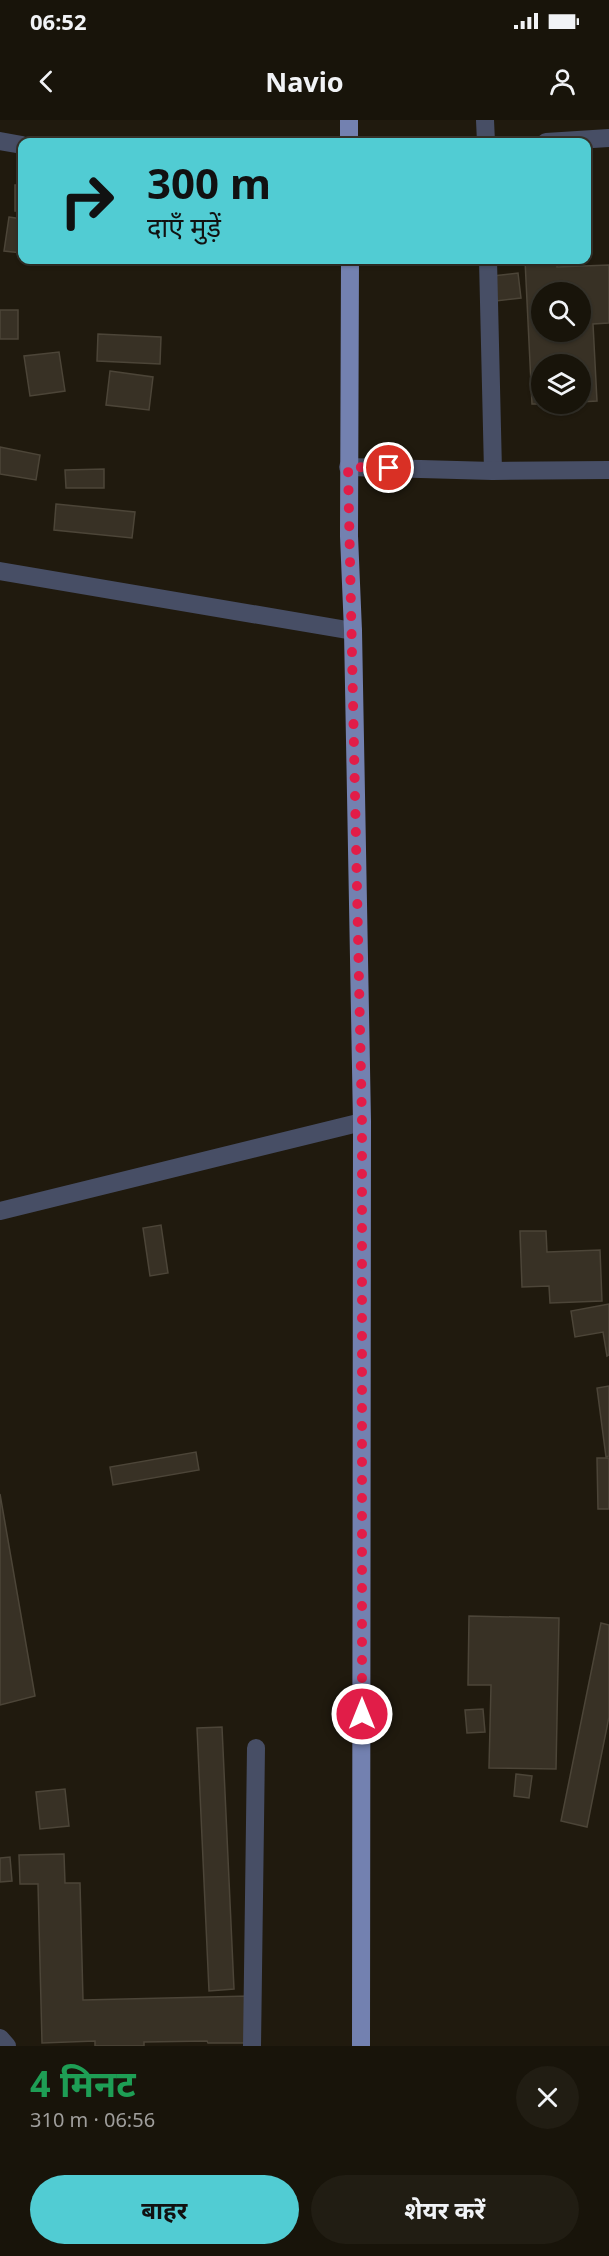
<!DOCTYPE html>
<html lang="hi">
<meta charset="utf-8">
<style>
:root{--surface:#18140a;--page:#211d13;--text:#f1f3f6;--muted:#9f9e9c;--line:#36332b;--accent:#51ccd3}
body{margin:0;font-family:"Noto Sans","Noto Sans Devanagari",sans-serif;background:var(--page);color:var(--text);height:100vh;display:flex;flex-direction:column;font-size:22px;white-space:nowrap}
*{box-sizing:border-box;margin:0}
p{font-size:20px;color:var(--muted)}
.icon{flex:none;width:33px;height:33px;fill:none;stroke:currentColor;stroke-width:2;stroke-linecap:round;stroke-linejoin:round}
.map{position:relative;height:1926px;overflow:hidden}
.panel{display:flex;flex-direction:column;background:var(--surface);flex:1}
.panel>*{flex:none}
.banner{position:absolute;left:18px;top:18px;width:573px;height:126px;border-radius:12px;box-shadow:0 2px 4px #0004,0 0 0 2px var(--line);background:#51ccd3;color:#111;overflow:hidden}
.controls{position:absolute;left:531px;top:162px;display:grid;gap:12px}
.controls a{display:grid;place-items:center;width:60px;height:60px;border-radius:50%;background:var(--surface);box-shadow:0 2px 4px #0004,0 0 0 2px var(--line);font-size:30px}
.pin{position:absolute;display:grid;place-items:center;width:51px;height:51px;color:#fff;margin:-26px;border:3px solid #fff;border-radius:50%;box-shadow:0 2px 6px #0007}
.me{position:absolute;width:66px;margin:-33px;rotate:0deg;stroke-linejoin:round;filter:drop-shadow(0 0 4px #0008)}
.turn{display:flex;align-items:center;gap:21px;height:126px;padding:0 30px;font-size:27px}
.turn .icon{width:78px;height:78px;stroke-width:2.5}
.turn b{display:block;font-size:42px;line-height:51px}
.round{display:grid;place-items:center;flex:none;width:63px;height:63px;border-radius:32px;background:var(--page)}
.head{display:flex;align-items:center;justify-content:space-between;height:102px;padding:0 30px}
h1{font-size:36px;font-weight:700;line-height:45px;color:#1e9e55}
.cta{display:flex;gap:12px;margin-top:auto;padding:12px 30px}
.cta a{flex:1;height:69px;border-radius:36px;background:var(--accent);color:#111;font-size:24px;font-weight:700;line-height:69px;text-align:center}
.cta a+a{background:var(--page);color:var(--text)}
.status{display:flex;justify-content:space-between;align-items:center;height:42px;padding:0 30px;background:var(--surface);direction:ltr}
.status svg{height:16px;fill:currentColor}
header{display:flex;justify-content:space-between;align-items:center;height:78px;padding:0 30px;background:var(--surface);font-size:27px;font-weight:700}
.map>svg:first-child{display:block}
.building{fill:#383125;stroke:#4c4538;stroke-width:1.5;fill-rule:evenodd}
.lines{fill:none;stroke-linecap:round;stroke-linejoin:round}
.minor{stroke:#474e65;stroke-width:18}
.major{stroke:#7381b0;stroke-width:18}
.route{stroke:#e11d48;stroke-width:10;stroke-dasharray:0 18}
</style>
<div class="status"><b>06:52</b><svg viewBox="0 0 49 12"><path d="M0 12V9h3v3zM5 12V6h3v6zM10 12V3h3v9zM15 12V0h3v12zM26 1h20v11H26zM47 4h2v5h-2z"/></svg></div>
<header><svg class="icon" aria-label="back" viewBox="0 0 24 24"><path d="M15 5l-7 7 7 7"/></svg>Navio<svg class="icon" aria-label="person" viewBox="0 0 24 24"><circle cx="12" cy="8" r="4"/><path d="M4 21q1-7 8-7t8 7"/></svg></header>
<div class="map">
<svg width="609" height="1926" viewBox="0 0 609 1926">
<rect width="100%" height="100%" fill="#201a0e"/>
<g class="building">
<rect x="15" y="65" width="7" height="26"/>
<polygon points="9,97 22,99 22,133 4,131"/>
<path d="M525,140h32v7l52,-2v58l-16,1 4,77 -17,1v-38h-38v40h4h-14zM542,172h38v40h-38z"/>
<polygon points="518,153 521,178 496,181 493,156"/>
<rect x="0" y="190" width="18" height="29"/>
<polygon points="98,214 161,217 160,244 97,241"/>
<polygon points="59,232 65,271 30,276 24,236"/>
<polygon points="110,251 153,257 149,290 106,285"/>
<polygon points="0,327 40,335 36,360 0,354"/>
<polygon points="104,349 104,368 66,368 65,350"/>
<polygon points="56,384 135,392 132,418 54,410"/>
<polygon points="161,1105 168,1153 150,1156 143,1108"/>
<polygon points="520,1111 546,1111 547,1132 600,1130 602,1181 550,1183 549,1166 522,1167"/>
<polygon points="609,1184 609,1235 607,1236 603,1212 575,1217 571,1191"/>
<polygon points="609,1266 609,1336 606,1337 597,1268"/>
<polygon points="196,1332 199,1350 113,1365 110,1347"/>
<polygon points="597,1338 609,1338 609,1389 598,1389"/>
<polygon points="0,1374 35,1576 0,1585"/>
<polygon points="469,1496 559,1498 556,1649 489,1648 491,1565 468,1565"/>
<polygon points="601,1503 609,1505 609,1597 587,1707 561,1701"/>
<polygon points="483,1589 485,1612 467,1613 465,1590"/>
<polygon points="222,1607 234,1869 209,1871 197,1608"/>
<polygon points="516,1654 532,1656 529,1678 514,1676"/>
<polygon points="65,1669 69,1706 40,1709 36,1672"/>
<polygon points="64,1734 65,1763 80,1763 83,1880 249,1876 249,1923 208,1923 207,1921 144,1922 144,1926 95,1926 95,1921 42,1923 38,1764 20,1764 19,1735"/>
<polygon points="10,1737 12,1761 0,1762 0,1738"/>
</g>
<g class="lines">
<g class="minor">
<polyline points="485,0 486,22"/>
<polyline points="0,21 22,25"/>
<polyline points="546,22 609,18"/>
<polyline points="488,140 493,351"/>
<polyline points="348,347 493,351 609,350"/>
<polyline points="0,451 353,511"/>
<polyline points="0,1091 362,1002"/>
<polyline points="0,1918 7,1926"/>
<polyline points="252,1926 256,1628"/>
</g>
<g class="major">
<polyline points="349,0 349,22"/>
<polyline points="350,140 349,416 353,511 362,1002 361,1926"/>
</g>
</g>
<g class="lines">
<polyline class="route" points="362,1594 362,1002 348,347 389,348"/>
</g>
</svg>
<div class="controls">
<a><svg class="icon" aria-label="search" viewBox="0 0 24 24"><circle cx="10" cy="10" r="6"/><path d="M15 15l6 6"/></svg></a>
<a><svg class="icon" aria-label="layers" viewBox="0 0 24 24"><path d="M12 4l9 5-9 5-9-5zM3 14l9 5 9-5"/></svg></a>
</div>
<div class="pin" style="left:389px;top:348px;background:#d93025"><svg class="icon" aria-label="arrive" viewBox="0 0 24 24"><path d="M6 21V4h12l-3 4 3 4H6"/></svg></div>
<svg class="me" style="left:362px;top:1594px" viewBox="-20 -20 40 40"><circle r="17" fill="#e11d48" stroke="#fff" stroke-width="3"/><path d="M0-11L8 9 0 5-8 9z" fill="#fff"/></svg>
<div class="banner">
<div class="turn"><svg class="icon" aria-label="right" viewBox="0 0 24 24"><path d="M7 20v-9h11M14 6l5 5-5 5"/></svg><div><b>300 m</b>दाएँ मुड़ें</div></div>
</div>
</div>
<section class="panel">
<div class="head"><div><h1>4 मिनट</h1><p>310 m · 06:56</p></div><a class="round"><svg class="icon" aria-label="close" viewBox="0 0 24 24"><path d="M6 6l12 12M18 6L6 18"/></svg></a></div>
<div class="cta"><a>बाहर</a><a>शेयर करें</a></div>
</section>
